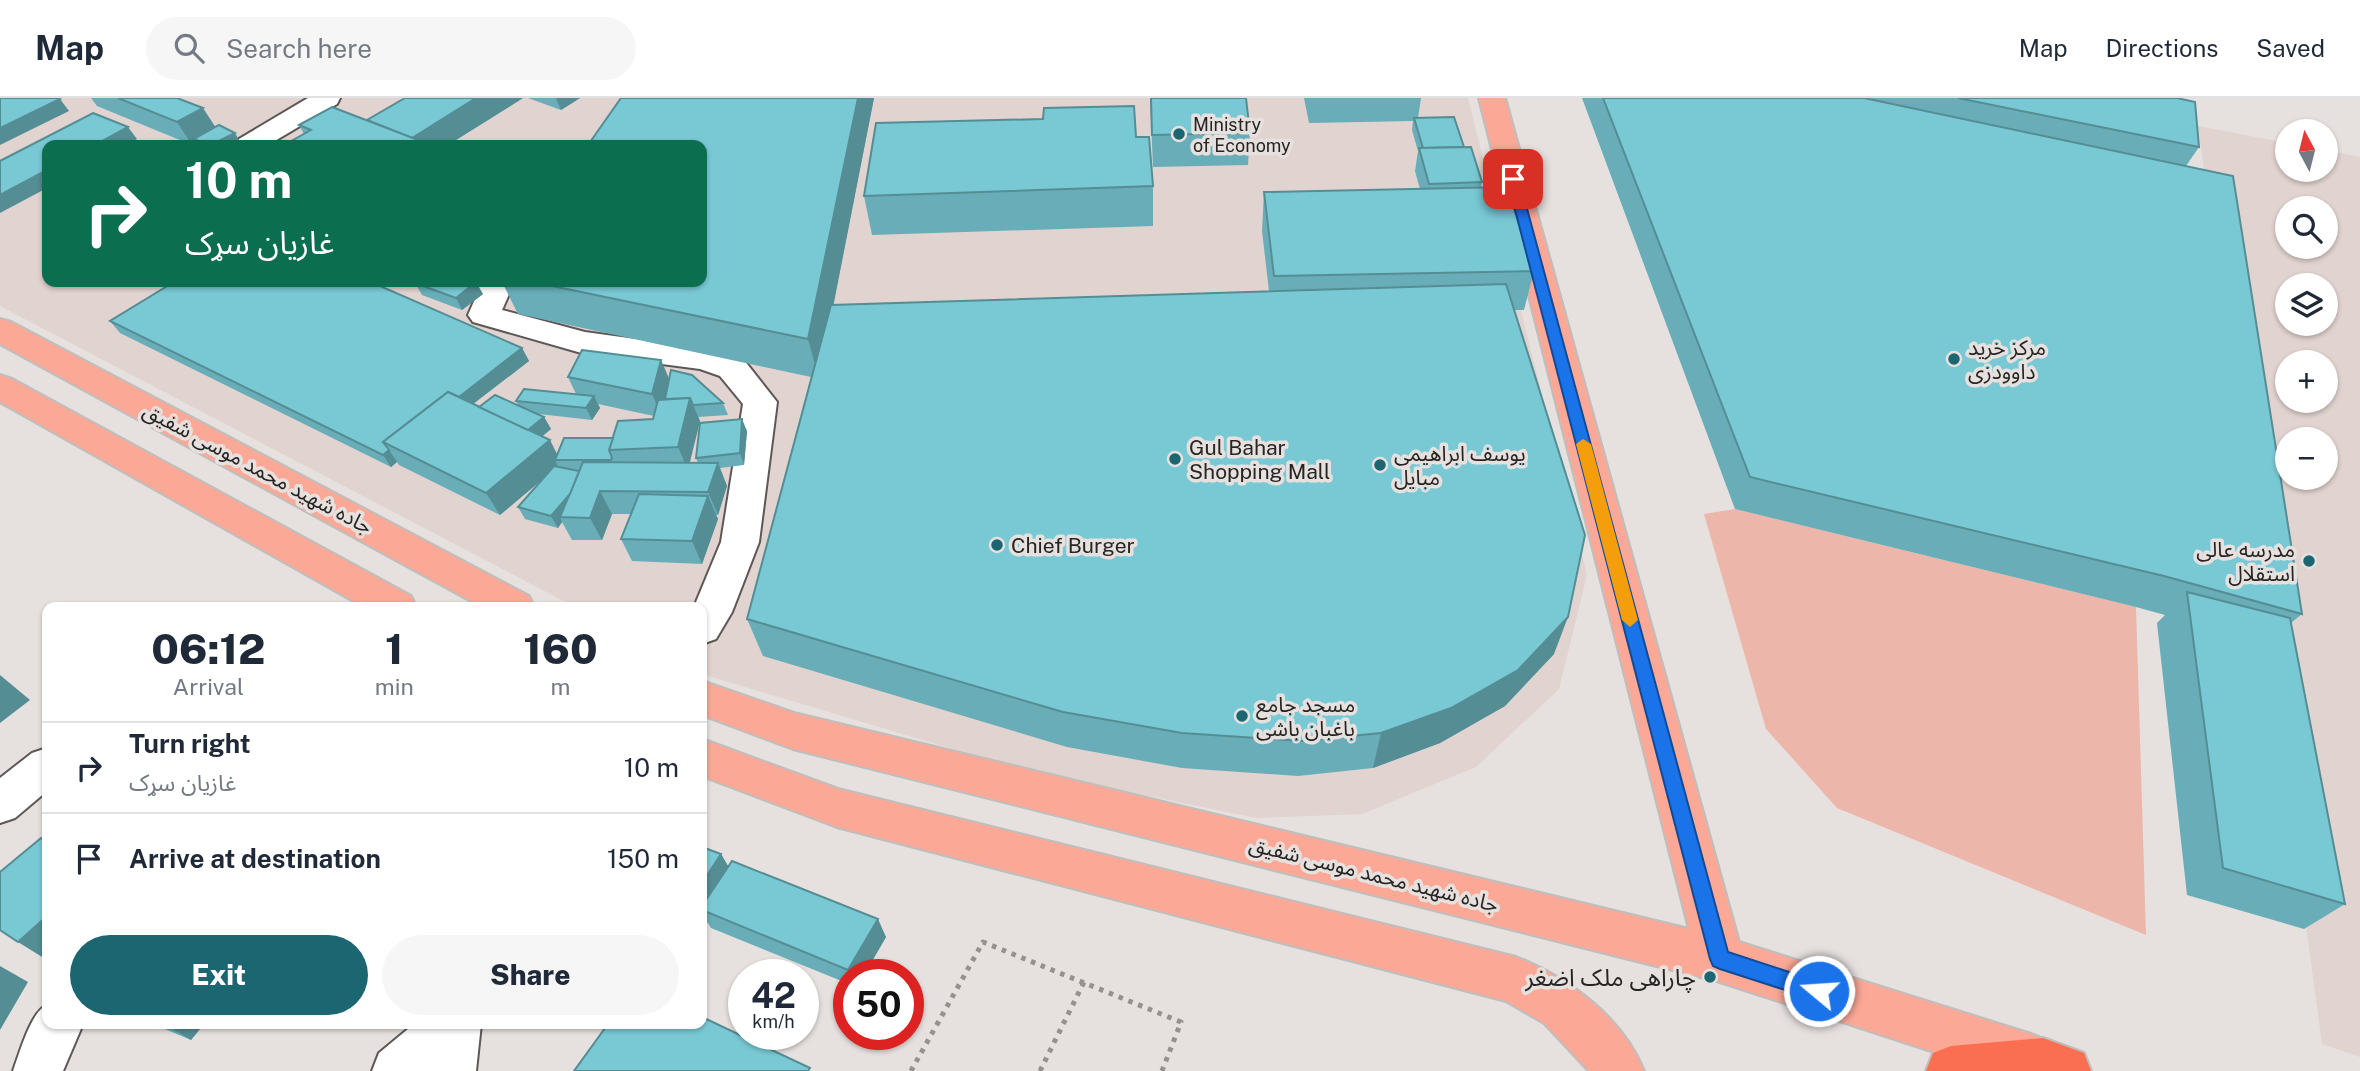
<!DOCTYPE html>
<meta charset="utf-8">
<style>
:root{--surface:#fff;--page:#f6f6f7;--text:#1f2937;--muted:#747a83;--line:#e0e1e3;--accent:#1b6671}
body{margin:0;font-family:"Public Sans","Noto Sans Arabic",sans-serif;background:var(--page);color:var(--text);height:100vh;display:flex;flex-direction:column;font-size:26px;white-space:nowrap}
*{box-sizing:border-box;margin:0}
p{font-size:23px;color:var(--muted)}
.icon{flex:none;width:38px;height:38px;fill:none;stroke:currentColor;stroke-width:2;stroke-linecap:round;stroke-linejoin:round}
.map{position:relative;flex:1;overflow:hidden}
.details{position:absolute;left:42px;top:504px;width:665px;height:427px;display:flex;flex-direction:column;background:var(--surface);border-radius:14px;box-shadow:0 2px 5px #0004}
.details>*{flex:none}
.top-card{position:absolute;left:42px;top:42px;width:665px;height:147px;border-radius:14px;box-shadow:0 2px 5px #0004;background:#0b6e4f;color:#fff;overflow:hidden}
.needle{width:46px;rotate:353deg}
.fabs{position:absolute;left:2275px;top:21px;display:grid;gap:14px}
.fabs a{display:grid;place-items:center;width:63px;height:63px;border-radius:50%;background:var(--surface);box-shadow:0 2px 5px #0004;font-size:35px}
.speed{position:absolute;left:728px;top:861px;display:flex;gap:14px;font-size:35px;font-weight:700;text-align:center}
.speed>*{display:grid;place-content:center;width:91px;height:91px;border-radius:50%;background:var(--surface);box-shadow:0 2px 5px #0004;line-height:1}
.speed small{font-size:18px;font-weight:400}
.speed .limit{border:10px solid #d22;background:#fff;color:#111}
.pin{position:absolute;display:grid;place-items:center;width:60px;height:60px;color:#fff;margin:-30px;border-radius:14px;box-shadow:0 4px 10px #0006}
.me{position:absolute;width:77px;margin:-38px;rotate:288deg;stroke-linejoin:round;filter:drop-shadow(0 0 5px #0008)}
.turn{display:flex;align-items:center;gap:24px;height:147px;padding:0 28px;font-size:32px}
.turn .icon{width:91px;height:91px;stroke-width:2.5}
.turn b{display:block;font-size:49px;line-height:60px}
.eta{display:flex;justify-content:space-evenly;align-items:center;height:119px;text-align:center}
.eta b{font-size:42px;font-weight:800;line-height:49px}
.primary-button{display:flex;gap:14px;margin-top:auto;padding:14px 28px}
.primary-button a{flex:1;height:80px;border-radius:42px;background:var(--accent);color:#fff;font-size:28px;font-weight:800;line-height:80px;text-align:center}
.primary-button a+a{background:var(--page);color:var(--text)}
ul{padding:0;list-style:none}
li{display:flex;align-items:center;gap:21px;height:91px;padding:0 28px;border-top:2px solid var(--line)}
li div{flex:1}
li b{display:block;font-size:26px}
li em{font-style:normal}
header{display:flex;align-items:center;gap:42px;box-sizing:border-box;height:98px;padding:0 35px;background:var(--surface);border-bottom:2px solid var(--line)}
header strong{font-size:33px}
nav{display:flex;gap:38px;margin-inline-start:auto;font-size:24px}
.search{width:490px;height:63px;background:var(--page);display:flex;align-items:center;gap:18px;box-sizing:border-box;padding:0 24px;border-radius:38px;color:var(--muted);font-size:26px}
.map>svg:first-child{display:block}
.built{fill:#e1d3cf;fill-rule:evenodd}
.green{fill:#ecb6aa}
.lines{fill:none;stroke-linecap:round;stroke-linejoin:round}
.minor-casing{stroke:#5d5857;stroke-width:4}
.major-casing{stroke:#bebebd;stroke-width:4}
.highway-casing{stroke:#bebebd;stroke-width:4}
.path{stroke:#95918f;stroke-width:5;stroke-dasharray:4.5 6;stroke-linecap:butt}
.minor{fill:#fff;fill-rule:evenodd}
.major{fill:#fca897;fill-rule:evenodd}
.highway{fill:#fa6e51;fill-rule:evenodd}
.wall{fill:#68adb7;fill-rule:evenodd}
.shaded-wall{fill:#558d95}
.building{fill:#79c9d5;stroke:#558d95;stroke-width:2}
.route{fill:#1a73e8;stroke:#114b97;stroke-width:2}
.slow{fill:#f59e0b}
.poi-dot{fill:#1b6671;stroke:#e6e1df;stroke-width:2.5}
.labels{text-anchor:middle;dominant-baseline:central;stroke-width:7;stroke-linejoin:round;paint-order:stroke}
.far-poi-label{font-size:18px;fill:#272524;stroke:#e6e1df;text-anchor:start}
.poi-label{font-size:21px;fill:#272524;stroke:#e6e1df;text-anchor:start}
.street-label{font-size:21px;fill:#272524;stroke:#e6e1df}
.near-poi-label{font-size:24px;fill:#272524;stroke:#e6e1df;text-anchor:end}
</style>
<header>
<strong>Map</strong>
<div class="search"><svg class="icon" aria-label="search" viewBox="0 0 24 24"><circle cx="10" cy="10" r="6"/><path d="M15 15l6 6"/></svg>Search here</div>
<nav><a>Map</a><a>Directions</a><a>Saved</a></nav>
</header>
<div class="map">
<svg width="2360" height="973" viewBox="0 0 2360 973">
<rect width="100%" height="100%" fill="#e6e1df"/>
<g class="built">
<path d="M0,0h1468l119,477 -28,114 -83,78 -114,47 -106,4 -230,-47 -321,-96 -3,-2v-66h-127l-575,-301zM47,47h655v137h-655z"/>
<path d="M2198,28l89,17v27h39v-20l34,7v900l-38,-13zM2287,110h39v39h-39zM2287,187h39v39h-39zM2287,264h39v39h-39zM2287,341h39v39h-39z"/>
</g>
<polygon class="green" points="1735,411 2136,509 2146,837 1837,710 1766,631 1704,416"/>
<g class="lines">
<defs>
<g id="minor">
<polygon points="308,0 340,0 337,6 268,47 235,47 239,41"/>
<polygon points="471,184 511,184 513,187 502,212 585,234 716,252 744,262 777,304 759,444 732,514 716,541 702,546 702,509 694,509 721,444 743,306 720,278 700,271 585,256 473,224 468,217 479,192"/>
<polygon points="47,650 47,693 15,720 0,725 0,680 32,655"/>
<path d="M47,907v19h36l-20,47h-50c6,-16 18,-60 34,-66z"/>
<polygon points="414,926 481,926 476,973 372,973 379,955"/>
</g>
<g id="major">
<polygon points="1479,0 1505,0 1739,844 2031,936 2049,943 2056,961 2051,973 1992,973 1720,884 793,651 702,617 702,583 794,615 1689,831"/>
<polygon points="0,221 11,224 529,498 534,509 482,509 0,246"/>
<polygon points="0,277 12,281 411,498 416,509 364,509 0,304"/>
<path d="M702,641l136,50 678,168c53,21 106,60 128,114h-55l-45,-48 -38,-22 -669,-174 -135,-51z"/>
</g>
<polygon id="highway" points="2043,940 2084,955 2091,973 1926,973 1933,955 1951,948"/>
</defs>
<use href="#minor" class="minor-casing"/>
<use href="#major" class="major-casing"/>
<use href="#highway" class="highway-casing"/>
<g class="path">
<polyline points="911,973 983,844 1181,924 1162,973"/>
<polyline points="1040,973 1084,884"/>
</g>
<use href="#minor" class="minor"/>
<use href="#major" class="major"/>
<use href="#highway" class="highway"/>
</g>
<g class="wall">
<polygon points="91,0 177,0 215,29 242,47 198,47 196,45 192,47 97,8"/>
<polygon points="523,0 448,47 284,47 304,36 299,27 367,22"/>
<polygon points="528,0 580,0 561,12"/>
<polygon points="874,0 833,207 1269,193 1262,133 1264,94 1420,91 1415,73 1418,53 1412,32 1413,23 1309,25 1304,0 1421,0 1418,20 1464,49 1482,84 1481,89 1534,173 1524,212 1515,212 1554,556 1505,608 1440,645 1373,670 1298,678 1182,670 1067,649 763,558 747,521 811,279 518,216 502,184 702,184"/>
<polygon points="1150,0 1250,35 1248,67 1153,69"/>
<polygon points="1582,0 2177,0 2199,49 2186,68 2302,516 2291,525 2345,806 2304,831 2187,797 2157,525 2165,517 2136,509 1735,411"/>
<polygon points="1136,39 1153,88 1153,128 872,137 864,98"/>
<polygon points="415,185 483,196 462,212 422,197"/>
<path d="M110,223l412,27 7,13 -56,43 6,3 39,-2 -2,-4 60,-7 -8,-17 101,2 54,24 5,12 -30,2 2,4 -11,42h9l-2,-5 51,-27 -3,34 -24,3 7,18 -9,29h-2l2,4 -16,45 -70,-3 -11,-22 10,-25h-19l-10,26h-30l-10,-18 -4,6 -33,-9 -7,-12 24,-27 -42,35 -101,-50 -2,-3 -6,5 -271,-134zM598,306l56,12 -1,3 -40,19 -56,17 -15,-19 9,-7 -7,-12 -5,-3 53,6 8,-12z"/>
<polygon points="702,749 721,756 728,768 886,839 864,877 849,877 849,886 711,830 704,819 702,822"/>
<polygon points="153,926 204,926 191,942"/>
</g>
<g class="shaded-wall">
<polygon points="476,0 523,0 448,47 410,47 408,42"/>
<polygon points="556,0 580,0 561,12"/>
<polygon points="858,0 874,0 819,281 808,241"/>
<polygon points="60,1 69,13 0,47 0,30"/>
<polygon points="203,10 218,33 194,41 196,45 192,47 177,24"/>
<polygon points="128,29 137,41 126,47 95,47"/>
<polygon points="235,35 242,47 211,47"/>
<polygon points="47,72 47,90 0,115 0,97"/>
<polygon points="476,184 483,196 462,212 456,200"/>
<polygon points="522,250 529,263 408,356 394,349"/>
<polygon points="661,262 671,285 662,319 652,296"/>
<polygon points="594,298 600,310 592,322 586,310"/>
<polygon points="690,300 700,323 688,372 678,349"/>
<polygon points="544,319 551,331 532,347 525,335"/>
<polygon points="742,321 747,333 744,367 740,355"/>
<polygon points="550,342 560,362 555,362 558,368 500,417 486,395"/>
<polygon points="389,352 397,364 391,369 383,357"/>
<polygon points="718,365 727,388 718,417 708,394"/>
<polygon points="587,375 560,419 562,424 558,430 551,418"/>
<polygon points="600,393 612,416 602,442 590,420"/>
<polygon points="708,398 718,421 702,466 692,443"/>
<polygon points="1568,519 1554,556 1505,608 1440,645 1373,670 1381,635"/>
<polygon points="0,577 30,602 0,625"/>
<polygon points="721,756 732,775 702,812 702,785"/>
<polygon points="47,818 47,862 18,844"/>
<polygon points="878,821 886,839 864,877 851,877 848,872"/>
<polygon points="0,868 28,884 0,932"/>
<polygon points="164,926 204,926 191,942"/>
</g>
<g class="building">
<polygon points="0,0 58,0 60,1 0,30"/>
<polygon points="118,0 177,0 203,10 177,24"/>
<polygon points="405,0 476,0 412,40 367,22"/>
<polygon points="621,0 858,0 808,241 533,184 702,184 702,47 588,47"/>
<polygon points="1151,0 1246,0 1250,35 1152,37"/>
<polygon points="1603,0 1864,0 2233,78 2302,516 2164,478 1750,379"/>
<polygon points="1958,0 2177,0 2195,4 2199,49"/>
<polygon points="1134,8 1136,39 1149,39 1153,88 864,98 876,25 1043,21 1044,10"/>
<polygon points="332,9 431,47 284,47 311,32 299,27"/>
<polygon points="93,15 128,29 95,47 47,47 47,72 0,97 0,63"/>
<polygon points="1454,19 1464,49 1423,50 1414,20"/>
<polygon points="219,27 235,35 211,47 207,47 194,41"/>
<polygon points="1471,49 1482,84 1429,86 1419,50"/>
<polygon points="1507,89 1534,173 1274,178 1264,94"/>
<polygon points="174,184 371,184 522,250 459,299 448,294 383,344 389,352 383,357 110,223"/>
<polygon points="416,184 476,184 456,200 415,185"/>
<polygon points="1506,186 1585,437 1568,519 1518,572 1451,610 1381,635 1302,643 1182,635 1063,614 747,521 831,207"/>
<polygon points="582,252 661,262 652,296 568,279"/>
<polygon points="671,272 692,277 723,305 693,307 690,300 665,301"/>
<polygon points="524,291 594,298 586,310 516,303"/>
<polygon points="448,294 550,342 486,395 383,344"/>
<polygon points="495,297 544,319 528,332 479,309"/>
<polygon points="690,300 678,349 609,352 618,323 653,321 658,302"/>
<polygon points="742,321 740,355 696,360 700,325"/>
<polygon points="564,340 613,340 609,352 612,360 611,362 555,362"/>
<polygon points="583,364 718,365 708,394 600,393 590,420 560,419"/>
<polygon points="554,368 579,373 570,396 551,418 518,409"/>
<polygon points="639,396 708,398 692,443 621,441"/>
<polygon points="2187,494 2290,520 2345,806 2223,770"/>
<polygon points="41,740 47,744 47,818 18,844 0,832 0,774"/>
<polygon points="702,749 721,756 702,785"/>
<polygon points="732,763 878,821 848,872 702,812 702,808"/>
<polygon points="702,919 810,970 808,973 574,973 608,926 702,926"/>
</g>
<polygon class="route" points="1513,77 1519,81 1728,854 1826,886 1829,893 1826,900 1819,903 1720,871 1713,868 1710,861 1507,81"/>
<polygon class="slow" points="1583,341 1591,346 1638,522 1630,529 1622,522 1576,346"/>
<g class="poi-dot">
<circle cx="1179" cy="36" r="7"/>
<circle cx="1954" cy="261" r="7"/>
<circle cx="1175" cy="361" r="7"/>
<circle cx="1380" cy="367" r="7"/>
<circle cx="997" cy="447" r="7"/>
<circle cx="2309" cy="463" r="7"/>
<circle cx="1242" cy="618" r="7"/>
<circle cx="1710" cy="879" r="7"/>
</g>
<g class="labels">
<g class="far-poi-label">
<text x="1193" y="26">Ministry<tspan x="1193" dy="21">of Economy</tspan></text>
</g>
<g class="poi-label">
<text x="1968" y="249">مرکز خرید<tspan x="1968" dy="24">داوودزی</tspan></text>
<text x="1189" y="349">Gul Bahar<tspan x="1189" dy="24">Shopping Mall</tspan></text>
<text x="1394" y="355">یوسف ابراهیمی<tspan x="1394" dy="24">مبایل</tspan></text>
<text x="1011" y="447">Chief Burger</text>
<text x="2295" y="451" text-anchor="end">مدرسه عالی<tspan x="2295" dy="24">استقلال</tspan></text>
<text x="1256" y="606">مسجد جامع<tspan x="1256" dy="24">باغبان باشی</tspan></text>
</g>
<g class="street-label">
<text transform="translate(258 370) rotate(28)">جاده شهید محمد موسی شفیق</text>
<text transform="translate(1374 776) rotate(14)">جاده شهید محمد موسی شفیق</text>
</g>
<g class="near-poi-label">
<text x="1696" y="879">چاراهی ملک اضغر</text>
</g>
</g>
</svg>
<div class="fabs">
<a><svg class="needle" viewBox="-14 -14 28 28"><path d="M0-13l5 13h-10z" fill="#e53935"/><path d="M0 13l5-13h-10z" fill="#747a83"/></svg></a>
<a><svg class="icon" aria-label="search" viewBox="0 0 24 24"><circle cx="10" cy="10" r="6"/><path d="M15 15l6 6"/></svg></a>
<a><svg class="icon" aria-label="layers" viewBox="0 0 24 24"><path d="M12 4l9 5-9 5-9-5zM3 14l9 5 9-5"/></svg></a>
<a>+</a>
<a>−</a>
</div>
<div class="speed"><div>42<small>km/h</small></div><div class="limit">50</div></div>
<div class="pin" style="left:1513px;top:81px;background:#d93025"><svg class="icon" aria-label="arrive" viewBox="0 0 24 24"><path d="M6 21V4h12l-3 4 3 4H6"/></svg></div>
<svg class="me" style="left:1819px;top:893px" viewBox="-20 -20 40 40"><circle r="17" fill="#1a73e8" stroke="#fff" stroke-width="3"/><path d="M0-11L8 9 0 5-8 9z" fill="#fff"/></svg>
<div class="top-card">
<div class="turn"><svg class="icon" aria-label="right" viewBox="0 0 24 24"><path d="M7 20v-9h11M14 6l5 5-5 5"/></svg><div><b>10 m</b>غازیان سړک</div></div>
</div>
<section class="details">
<div class="eta">
<div><b>06:12</b><p>Arrival</p></div>
<div><b>1</b><p>min</p></div>
<div><b>160</b><p>m</p></div>
</div>
<ul>
<li><svg class="icon" aria-label="right" viewBox="0 0 24 24"><path d="M7 20v-9h11M14 6l5 5-5 5"/></svg><div><b>Turn right</b><p>غازیان سړک</p></div><em>10 m</em></li>
<li><svg class="icon" aria-label="arrive" viewBox="0 0 24 24"><path d="M6 21V4h12l-3 4 3 4H6"/></svg><div><b>Arrive at destination</b></div><em>150 m</em></li>
</ul>
<div class="primary-button"><a>Exit</a><a>Share</a></div>
</section>
</div>
